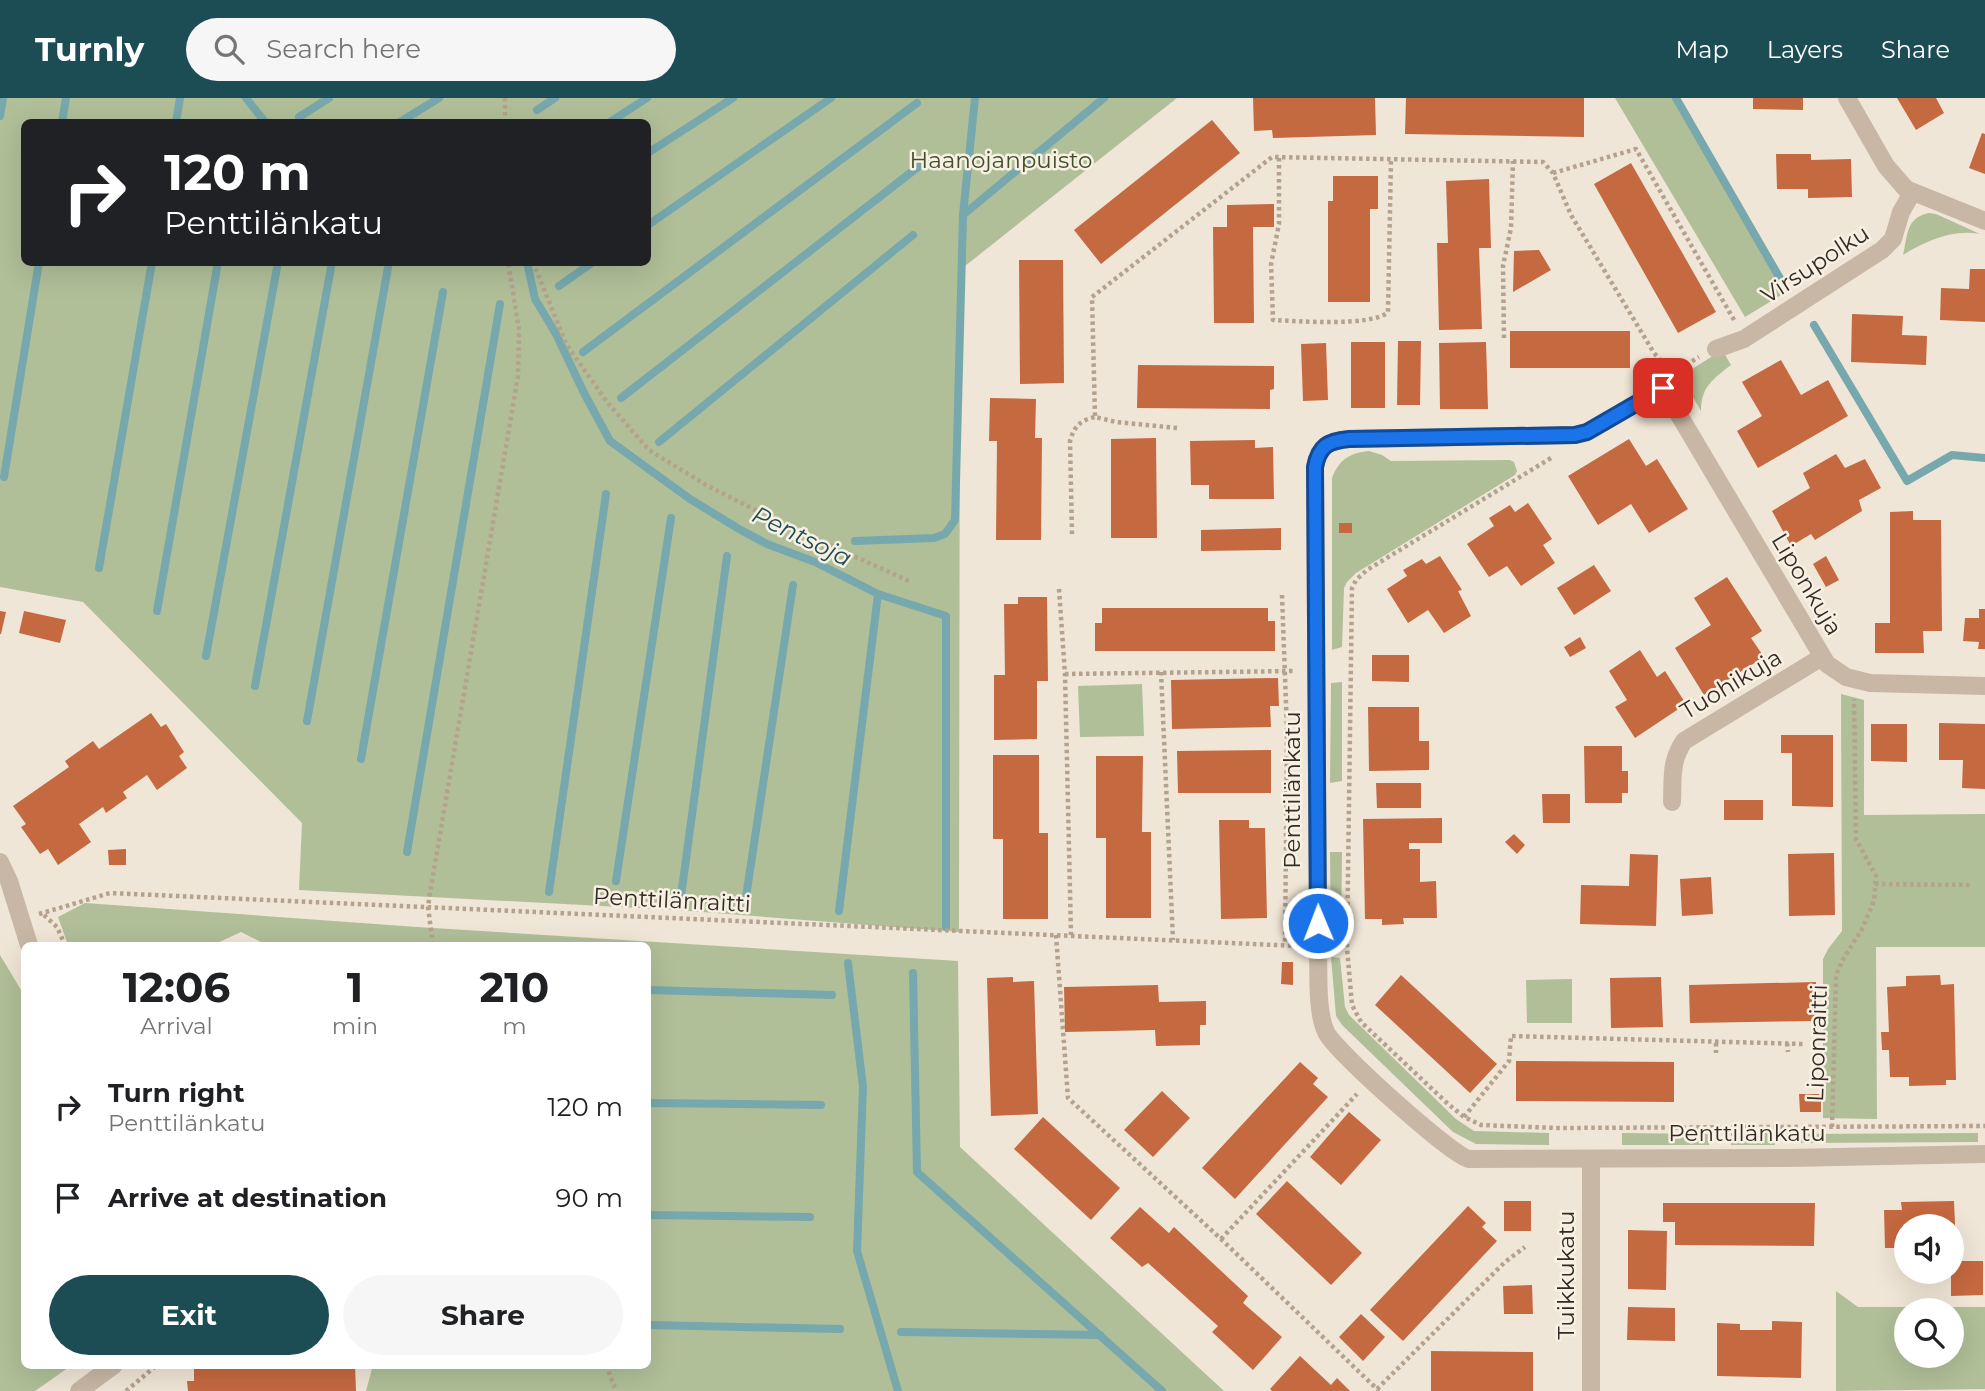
<!DOCTYPE html>
<meta charset="utf-8">
<style>
:root{--surface:#fff;--page:#f6f6f6;--text:#202124;--muted:#757577;--accent:#1c4d54}
body{margin:0;font-family:Montserrat,sans-serif;background:var(--page);color:var(--text);height:100vh;display:flex;flex-direction:column;font-size:26px;white-space:nowrap}
*{box-sizing:border-box;margin:0}
p{font-size:23px;color:var(--muted)}
.icon{flex:none;width:38px;height:38px;fill:none;stroke:currentColor;stroke-width:2;stroke-linecap:round;stroke-linejoin:round}
.map{position:relative;flex:1;overflow:hidden}
.panel{position:absolute;left:21px;top:844px;width:630px;height:427px;display:flex;flex-direction:column;background:var(--surface);border-radius:10px;box-shadow:0 7px 28px #0002}
.panel>*{flex:none}
.banner{position:absolute;left:21px;top:21px;width:630px;height:147px;border-radius:10px;box-shadow:0 7px 28px #0002;background:#202124;color:#fff;overflow:hidden}
.buttons{position:absolute;left:1894px;top:1116px;display:grid;gap:14px}
.buttons a{display:grid;place-items:center;width:70px;height:70px;border-radius:50%;background:var(--surface);box-shadow:0 7px 28px #0002;font-size:35px}
.pin{position:absolute;display:grid;place-items:center;width:60px;height:60px;color:#fff;margin:-30px;border-radius:14px;box-shadow:0 4px 10px #0006}
.me{position:absolute;width:77px;margin:-38px;rotate:359deg;stroke-linejoin:round;filter:drop-shadow(0 0 5px #0008)}
.turn{display:flex;align-items:center;gap:24px;height:147px;padding:0 28px;font-size:32px}
.turn .icon{width:91px;height:91px;stroke-width:2.5}
.turn b{display:block;font-size:49px;line-height:60px}
.eta{display:flex;justify-content:space-evenly;align-items:center;height:119px;text-align:center}
.eta b{font-size:42px;font-weight:700;line-height:49px}
.action{display:flex;gap:14px;margin-top:auto;padding:14px 28px}
.action a{flex:1;height:80px;border-radius:42px;background:var(--accent);color:#fff;font-size:28px;font-weight:700;line-height:80px;text-align:center}
.action a+a{background:var(--page);color:var(--text)}
ul{padding:0;list-style:none}
li{display:flex;align-items:center;gap:21px;height:91px;padding:0 28px}
li div{flex:1}
li b{display:block;font-size:26px}
li em{font-style:normal}
header{display:flex;align-items:center;gap:42px;box-sizing:border-box;height:98px;padding:0 35px;background:var(--accent);color:#fff}
header strong{font-size:33px}
nav{display:flex;gap:38px;margin-inline-start:auto;font-size:24px}
.search{width:490px;height:63px;background:var(--page);display:flex;align-items:center;gap:18px;box-sizing:border-box;padding:0 24px;border-radius:38px;color:var(--muted);font-size:26px}
.map>svg:first-child{display:block}
.green{fill:#b0bf98;fill-rule:evenodd}
.lines{fill:none;stroke-linecap:round;stroke-linejoin:round}
.stream{stroke:#77a8ad;stroke-width:8}
.building{fill:#c56941}
.path{stroke:#b4a18e;stroke-width:4.5;stroke-dasharray:3.5 3.5;stroke-linecap:butt}
.street{stroke:#c8b7a4;stroke-width:18}
.route-casing{stroke:#114b97;stroke-width:18}
.route{stroke:#1a73e8;stroke-width:12}
.labels{text-anchor:middle;dominant-baseline:central;stroke-width:5;stroke-linejoin:round;paint-order:stroke}
.park-label{font-size:23px;fill:#40512a;stroke:#f8f0e3}
.street-label{font-size:23px;fill:#332b25;stroke:#f8f0e3}
.water-label{font-size:24px;font-style:italic;fill:#1c4d54;stroke:#f8f0e3}
</style>
<header>
<strong>Turnly</strong>
<div class="search"><svg class="icon" aria-label="search" viewBox="0 0 24 24"><circle cx="10" cy="10" r="6"/><path d="M15 15l6 6"/></svg>Search here</div>
<nav><a>Map</a><a>Layers</a><a>Share</a></nav>
</header>
<div class="map">
<svg width="1985" height="1293" viewBox="0 0 1985 1293">
<rect width="100%" height="100%" fill="#f0e6d7"/>
<g class="green">
<path d="M0,0h1177l-217,172 -1,662 -283,-22 -377,-20 3,-67 -219,-221 -83,-15zM24,24h624v140h-624z"/>
<polygon points="1615,0 1677,0 1791,191 1745,219"/>
<path d="M1929,115l7,1 44,20c-28,-5 -54,7 -77,21 5,-19 2,-37 26,-42z"/>
<path d="M1719,254l5,1 7,12c-18,14 -30,22 -30,46l-20,-35z"/>
<path d="M1369,353l13,4 9,6 119,-1 4,2 3,9 -2,4 -159,98 -9,9 -3,6 -2,59 -10,3v-172c7,-18 17,-25 37,-27z"/>
<polygon points="1342,584 1342,683 1330,685 1331,585"/>
<polygon points="1142,586 1144,638 1080,639 1078,588"/>
<polygon points="1841,596 1864,602 1864,717 1985,716 1985,849 1876,849 1877,1021 1823,1020 1823,861 1828,851 1842,833"/>
<polygon points="1330,754 1342,754 1341,839 1331,840"/>
<polygon points="85,805 417,829 958,863 960,1049 1224,1293 366,1293 373,1267 648,1267 648,847 267,847 241,834 213,847 68,847 58,819"/>
<polygon points="0,857 24,897 24,1267 72,1267 35,1293 0,1293"/>
<polygon points="1331,859 1340,860 1345,909 1349,917 1456,1021 1474,1033 1549,1035 1549,1047 1476,1046 1453,1034 1342,927 1336,918"/>
<polygon points="1572,881 1572,925 1527,925 1526,882"/>
<polygon points="1622,1035 1709,1036 1709,1047 1622,1047"/>
<rect x="1731" y="1035" width="44" height="12"/>
<polygon points="1978,1035 1978,1044 1801,1045 1801,1036"/>
<path d="M1836,1193l22,16h127v82l-149,2zM1906,1213h45v45h-45z"/>
</g>
<g class="lines">
<g class="stream">
<polyline points="246,0 265,24"/>
<polyline points="1676,0 1786,191"/>
<polyline points="537,12 555,0"/>
<polyline points="0,18 3,0"/>
<polyline points="299,19 329,0"/>
<polyline points="62,24 66,0"/>
<polyline points="176,24 180,0"/>
<polyline points="400,24 439,0"/>
<polyline points="610,24 647,0"/>
<polyline points="648,55 733,0"/>
<polyline points="963,117 1104,0"/>
<polyline points="648,127 831,0"/>
<polyline points="527,164 535,201 556,236 584,295 610,343 690,401 739,431 767,446 815,464 878,496 839,813"/>
<polyline points="559,188 593,164"/>
<polyline points="1814,227 1907,383 1952,357 1985,360"/>
<polyline points="583,254 917,5"/>
<polyline points="621,300 927,62"/>
<polyline points="659,344 913,137"/>
<polyline points="4,379 39,164"/>
<polyline points="855,443 934,440 945,436 955,422 963,117 975,0"/>
<polyline points="99,470 152,164"/>
<polyline points="878,496 946,518 946,829"/>
<polyline points="157,513 218,164"/>
<polyline points="206,558 278,164"/>
<polyline points="255,588 332,164"/>
<polyline points="307,623 389,164"/>
<polyline points="361,661 443,194"/>
<polyline points="407,754 500,206"/>
<polyline points="616,783 671,420"/>
<polyline points="549,794 606,396"/>
<polyline points="681,798 727,458"/>
<polyline points="746,799 793,487"/>
<polyline points="848,865 863,989 857,1153 898,1293"/>
<polyline points="913,875 917,1074 1162,1293"/>
<polyline points="648,892 832,897"/>
<polyline points="648,1005 821,1007"/>
<polyline points="648,1117 810,1119"/>
<polyline points="648,1227 840,1231"/>
<polyline points="901,1234 1100,1237"/>
</g>
</g>
<g class="building">
<polygon points="1253,0 1375,0 1376,37 1273,40 1272,32 1254,33"/>
<polygon points="1406,0 1584,0 1584,39 1405,36"/>
<polygon points="1753,0 1803,0 1803,12 1753,11"/>
<polygon points="1897,0 1936,0 1944,15 1916,32"/>
<polygon points="1212,22 1240,55 1101,166 1074,132"/>
<polygon points="1982,35 1985,36 1985,76 1969,70"/>
<polygon points="1776,56 1811,56 1811,62 1851,61 1852,99 1808,100 1808,91 1777,91"/>
<polygon points="1631,65 1716,214 1678,235 1594,86"/>
<polygon points="1333,78 1378,78 1378,111 1370,111 1370,204 1328,204 1328,103 1333,103"/>
<polygon points="1489,81 1491,150 1479,150 1482,231 1439,232 1437,145 1448,145 1446,83"/>
<polygon points="1274,106 1274,129 1253,129 1254,225 1214,225 1213,129 1227,129 1227,107"/>
<polygon points="1539,152 1551,172 1513,194 1514,153"/>
<polygon points="1019,162 1063,162 1064,285 1020,286"/>
<polygon points="1970,171 1985,171 1985,224 1940,222 1941,190 1969,191"/>
<polygon points="1852,216 1903,218 1902,237 1927,238 1926,267 1851,264"/>
<rect x="1510" y="233" width="120" height="37"/>
<polygon points="1398,243 1421,243 1420,307 1397,307"/>
<rect x="1351" y="244" width="34" height="66"/>
<polygon points="1486,244 1488,311 1440,311 1439,245"/>
<polygon points="1326,245 1328,302 1303,303 1301,246"/>
<polygon points="1781,262 1801,297 1828,282 1848,318 1758,370 1737,333 1762,318 1742,284"/>
<polygon points="1138,267 1274,268 1274,291 1270,292 1270,311 1137,310"/>
<polygon points="990,300 1036,301 1035,340 1042,340 1041,442 996,442 997,343 989,343"/>
<polygon points="1156,340 1157,440 1111,440 1111,341"/>
<polygon points="1629,341 1646,368 1657,361 1688,411 1649,435 1631,406 1598,427 1568,378"/>
<polygon points="1255,342 1255,350 1273,349 1274,401 1209,401 1209,387 1191,387 1190,343"/>
<polygon points="1836,356 1845,370 1865,361 1881,390 1859,402 1862,413 1815,442 1811,436 1791,448 1772,413 1810,390 1803,375"/>
<polygon points="1528,405 1552,441 1543,447 1555,465 1521,488 1507,468 1489,479 1467,446 1494,428 1489,420 1510,407 1515,414"/>
<polygon points="1913,413 1913,422 1941,422 1942,533 1923,533 1924,555 1875,555 1875,525 1890,525 1890,414"/>
<rect x="1339" y="425" width="13" height="10"/>
<polygon points="1281,430 1281,452 1201,453 1201,432"/>
<polygon points="1440,458 1462,492 1458,493 1471,518 1444,535 1428,512 1408,525 1387,491 1407,478 1403,472 1422,461 1426,466"/>
<polygon points="1826,458 1839,482 1826,489 1813,466"/>
<polygon points="1594,467 1611,493 1574,517 1557,490"/>
<polygon points="1727,479 1762,533 1751,540 1764,559 1704,597 1675,550 1711,527 1694,500"/>
<polygon points="1018,499 1047,499 1048,583 1037,583 1037,641 994,642 994,577 1005,577 1004,506 1018,506"/>
<polygon points="1102,510 1268,510 1268,523 1275,523 1275,553 1095,553 1095,525 1102,525"/>
<polygon points="1979,511 1985,511 1985,551 1978,551 1979,544 1963,543 1965,520 1979,520"/>
<polygon points="0,513 6,514 1,536 0,536"/>
<polygon points="24,513 66,522 60,545 19,535"/>
<polygon points="1580,539 1586,550 1570,559 1564,549"/>
<polygon points="1640,552 1657,579 1665,573 1686,606 1635,640 1615,609 1627,602 1609,573"/>
<polygon points="1372,557 1409,557 1409,584 1372,583"/>
<polygon points="1278,580 1279,608 1270,608 1271,629 1172,631 1171,582"/>
<polygon points="1368,609 1419,609 1419,643 1429,643 1429,672 1369,673"/>
<polygon points="151,615 161,629 166,626 184,654 179,658 187,670 157,692 147,677 123,694 127,700 106,715 103,709 79,726 91,744 58,767 48,751 40,756 21,729 26,726 13,708 69,669 65,663 93,643 99,651"/>
<polygon points="1939,625 1985,626 1985,691 1962,690 1963,662 1939,662"/>
<polygon points="1871,626 1907,626 1907,664 1871,663"/>
<polygon points="1781,637 1833,637 1833,709 1792,708 1792,655 1781,655"/>
<polygon points="1584,648 1622,648 1622,673 1628,673 1628,695 1622,695 1622,705 1585,705"/>
<polygon points="1271,652 1271,695 1178,695 1177,653"/>
<polygon points="993,657 1039,657 1039,735 1048,735 1048,821 1003,821 1003,741 993,741"/>
<polygon points="1096,658 1143,658 1142,734 1151,734 1151,820 1106,820 1106,740 1096,740"/>
<polygon points="1376,685 1421,685 1421,710 1377,710"/>
<polygon points="1542,696 1570,696 1570,725 1543,725"/>
<rect x="1724" y="702" width="39" height="20"/>
<polygon points="1442,720 1442,745 1409,745 1409,751 1420,751 1420,784 1436,783 1437,820 1403,820 1404,826 1382,827 1382,821 1365,821 1363,721"/>
<polygon points="1219,722 1249,722 1249,730 1265,730 1267,820 1221,821"/>
<polygon points="1514,736 1525,747 1517,756 1505,744"/>
<polygon points="126,751 126,767 109,767 108,752"/>
<polygon points="1834,755 1835,817 1789,818 1788,756"/>
<polygon points="1630,756 1658,757 1656,828 1580,826 1581,787 1629,788"/>
<polygon points="1711,779 1713,816 1682,818 1680,781"/>
<polygon points="1282,864 1293,864 1293,887 1281,886"/>
<polygon points="1401,877 1497,966 1470,995 1375,907"/>
<polygon points="1940,877 1941,887 1954,886 1956,982 1946,982 1946,987 1909,988 1909,979 1890,979 1889,952 1882,952 1881,934 1889,934 1887,889 1906,888 1906,878"/>
<polygon points="1013,879 1013,884 1034,883 1038,1016 991,1018 987,880"/>
<polygon points="1661,879 1663,929 1611,930 1610,880"/>
<polygon points="1816,884 1816,923 1690,925 1689,887"/>
<polygon points="1158,887 1159,904 1206,903 1206,927 1200,927 1200,947 1156,948 1155,932 1065,934 1064,889"/>
<polygon points="1516,963 1674,964 1674,1004 1516,1003"/>
<polygon points="1300,964 1318,980 1313,986 1328,999 1235,1101 1202,1070"/>
<polygon points="1162,993 1190,1020 1153,1059 1124,1032"/>
<polygon points="1799,996 1821,996 1821,1014 1800,1014"/>
<polygon points="1349,1014 1381,1042 1341,1087 1310,1059"/>
<polygon points="1043,1019 1120,1090 1091,1122 1014,1051"/>
<polygon points="1287,1083 1362,1155 1331,1187 1256,1116"/>
<rect x="1504" y="1103" width="27" height="30"/>
<polygon points="1954,1103 1956,1149 1951,1149 1951,1129 1906,1129 1906,1150 1885,1150 1884,1112 1902,1112 1901,1104"/>
<polygon points="1663,1105 1815,1105 1814,1148 1675,1147 1675,1124 1663,1124"/>
<polygon points="1468,1108 1486,1125 1482,1129 1497,1143 1403,1243 1370,1212"/>
<polygon points="1140,1109 1169,1135 1174,1129 1248,1198 1243,1205 1282,1239 1253,1272 1212,1234 1218,1228 1148,1165 1142,1169 1110,1140"/>
<polygon points="1628,1132 1667,1133 1666,1192 1628,1191"/>
<polygon points="1951,1163 1983,1163 1983,1197 1951,1198"/>
<polygon points="1532,1187 1533,1216 1504,1216 1503,1188"/>
<polygon points="1628,1209 1675,1210 1675,1243 1627,1242"/>
<polygon points="1361,1216 1385,1239 1363,1263 1339,1239"/>
<polygon points="1772,1223 1802,1224 1801,1280 1717,1278 1717,1225 1740,1226 1740,1232 1772,1232"/>
<polygon points="1431,1253 1533,1254 1533,1293 1431,1293"/>
<polygon points="1300,1258 1331,1287 1337,1280 1350,1293 1272,1293 1270,1291"/>
<polygon points="194,1267 355,1267 356,1293 188,1293 187,1283 194,1283"/>
</g>
<g class="lines">
<g class="path">
<polyline points="505,0 505,24"/>
<path d="M1279,60v66l-8,40 2,56c24,1 99,7 115,-8l3,-152"/>
<polyline points="1553,75 1636,51 1734,222"/>
<polyline points="533,164 566,246 607,304 649,352 706,387 785,427 911,484"/>
<polyline points="1504,240 1503,168 1511,130 1513,63"/>
<polyline points="1674,274 1699,259"/>
<polyline points="1177,330 1116,324 1095,319 1092,199 1272,59 1543,64 1553,75 1571,117 1654,255 1667,269"/>
<polyline points="1551,360 1367,472 1356,482 1352,490 1347,850 1352,907 1361,924 1447,1005 1464,1019 1481,1027 1556,1030 1985,1028"/>
<path d="M1072,436l-2,-93c4,-14 10,-21 25,-24"/>
<polyline points="1059,491 1065,576 1071,837"/>
<polyline points="1282,497 1287,633 1285,847"/>
<polyline points="1161,574 1173,842"/>
<polyline points="1065,576 1295,573"/>
<polyline points="1875,786 1973,787"/>
<polyline points="39,816 110,795 1297,848"/>
<polyline points="44,817 57,829 65,847"/>
<polyline points="1056,837 1068,1000 1221,1141 1379,1293"/>
<polyline points="433,847 428,809 430,795 518,278 519,232 508,164"/>
<polyline points="1716,945 1716,955"/>
<polyline points="1787,945 1788,954"/>
<polyline points="1464,1019 1509,963 1511,938 1803,946"/>
<polyline points="1832,1029 1836,878 1842,863 1862,831 1874,803 1876,778 1856,741 1854,601"/>
<polyline points="1221,1141 1357,996"/>
<polyline points="606,1267 616,1293"/>
<polyline points="1377,1291 1505,1164 1525,1149"/>
<polyline points="126,1293 157,1267"/>
</g>
<g class="street">
<polyline points="1847,0 1886,68 1906,91 1985,123"/>
<polyline points="1716,251 1744,241 1882,152 1893,141 1901,114 1912,95"/>
<path d="M1985,588l-115,-3 -24,-6 -19,-13 -164,-276 -76,44 -12,3 -226,4c-21,2 -30,6 -34,28l3,480c1,23 -2,64 8,85 8,18 125,123 143,127l320,-1 196,-4"/>
<path d="M1672,704c1,-23 -2,-40 12,-61l138,-84"/>
<polyline points="0,764 9,783 29,847"/>
<polyline points="79,1293 114,1267"/>
<polyline points="1591,1293 1591,1061"/>
</g>
</g>
<g class="lines">
<defs>
<path id="route" d="M1318,825l-3,-456c4,-21 13,-26 34,-28l226,-4 12,-3 76,-44"/>
</defs>
<use href="#route" class="route-casing"/>
<use href="#route" class="route"/>
</g>
<g class="labels">
<g class="park-label">
<text x="1001" y="62">Haanojanpuisto</text>
</g>
<g class="street-label">
<text transform="translate(1815 166) rotate(-33)">Virsupolku</text>
<text transform="translate(1807 486) rotate(59)">Liponkuja</text>
<text transform="translate(1731 586) rotate(-31)">Tuohikuja</text>
<text transform="translate(1292 692) rotate(-90)">Penttilänkatu</text>
<text transform="translate(672 802) rotate(3)">Penttilänraitti</text>
<text transform="translate(1817 945) rotate(-88)">Liponraitti</text>
<text x="1747" y="1035">Penttilänkatu</text>
<text transform="translate(1566 1177) rotate(-90)">Tuikkukatu</text>
</g>
<g class="water-label">
<text transform="translate(802 438) rotate(26)">Pentsoja</text>
</g>
</g>
</svg>
<div class="buttons">
<a><svg class="icon" aria-label="sound" viewBox="0 0 24 24"><path d="M4 9h4l5-4v14l-5-4H4zM17 9q2 3 0 6"/></svg></a>
<a><svg class="icon" aria-label="search" viewBox="0 0 24 24"><circle cx="10" cy="10" r="6"/><path d="M15 15l6 6"/></svg></a>
</div>
<div class="pin" style="left:1663px;top:290px;background:#d93025"><svg class="icon" aria-label="arrive" viewBox="0 0 24 24"><path d="M6 21V4h12l-3 4 3 4H6"/></svg></div>
<svg class="me" style="left:1318px;top:825px" viewBox="-20 -20 40 40"><circle r="17" fill="#1a73e8" stroke="#fff" stroke-width="3"/><path d="M0-11L8 9 0 5-8 9z" fill="#fff"/></svg>
<div class="banner">
<div class="turn"><svg class="icon" aria-label="right" viewBox="0 0 24 24"><path d="M7 20v-9h11M14 6l5 5-5 5"/></svg><div><b>120 m</b>Penttilänkatu</div></div>
</div>
<section class="panel">
<div class="eta">
<div><b>12:06</b><p>Arrival</p></div>
<div><b>1</b><p>min</p></div>
<div><b>210</b><p>m</p></div>
</div>
<ul>
<li><svg class="icon" aria-label="right" viewBox="0 0 24 24"><path d="M7 20v-9h11M14 6l5 5-5 5"/></svg><div><b>Turn right</b><p>Penttilänkatu</p></div><em>120 m</em></li>
<li><svg class="icon" aria-label="arrive" viewBox="0 0 24 24"><path d="M6 21V4h12l-3 4 3 4H6"/></svg><div><b>Arrive at destination</b></div><em>90 m</em></li>
</ul>
<div class="action"><a>Exit</a><a>Share</a></div>
</section>
</div>
